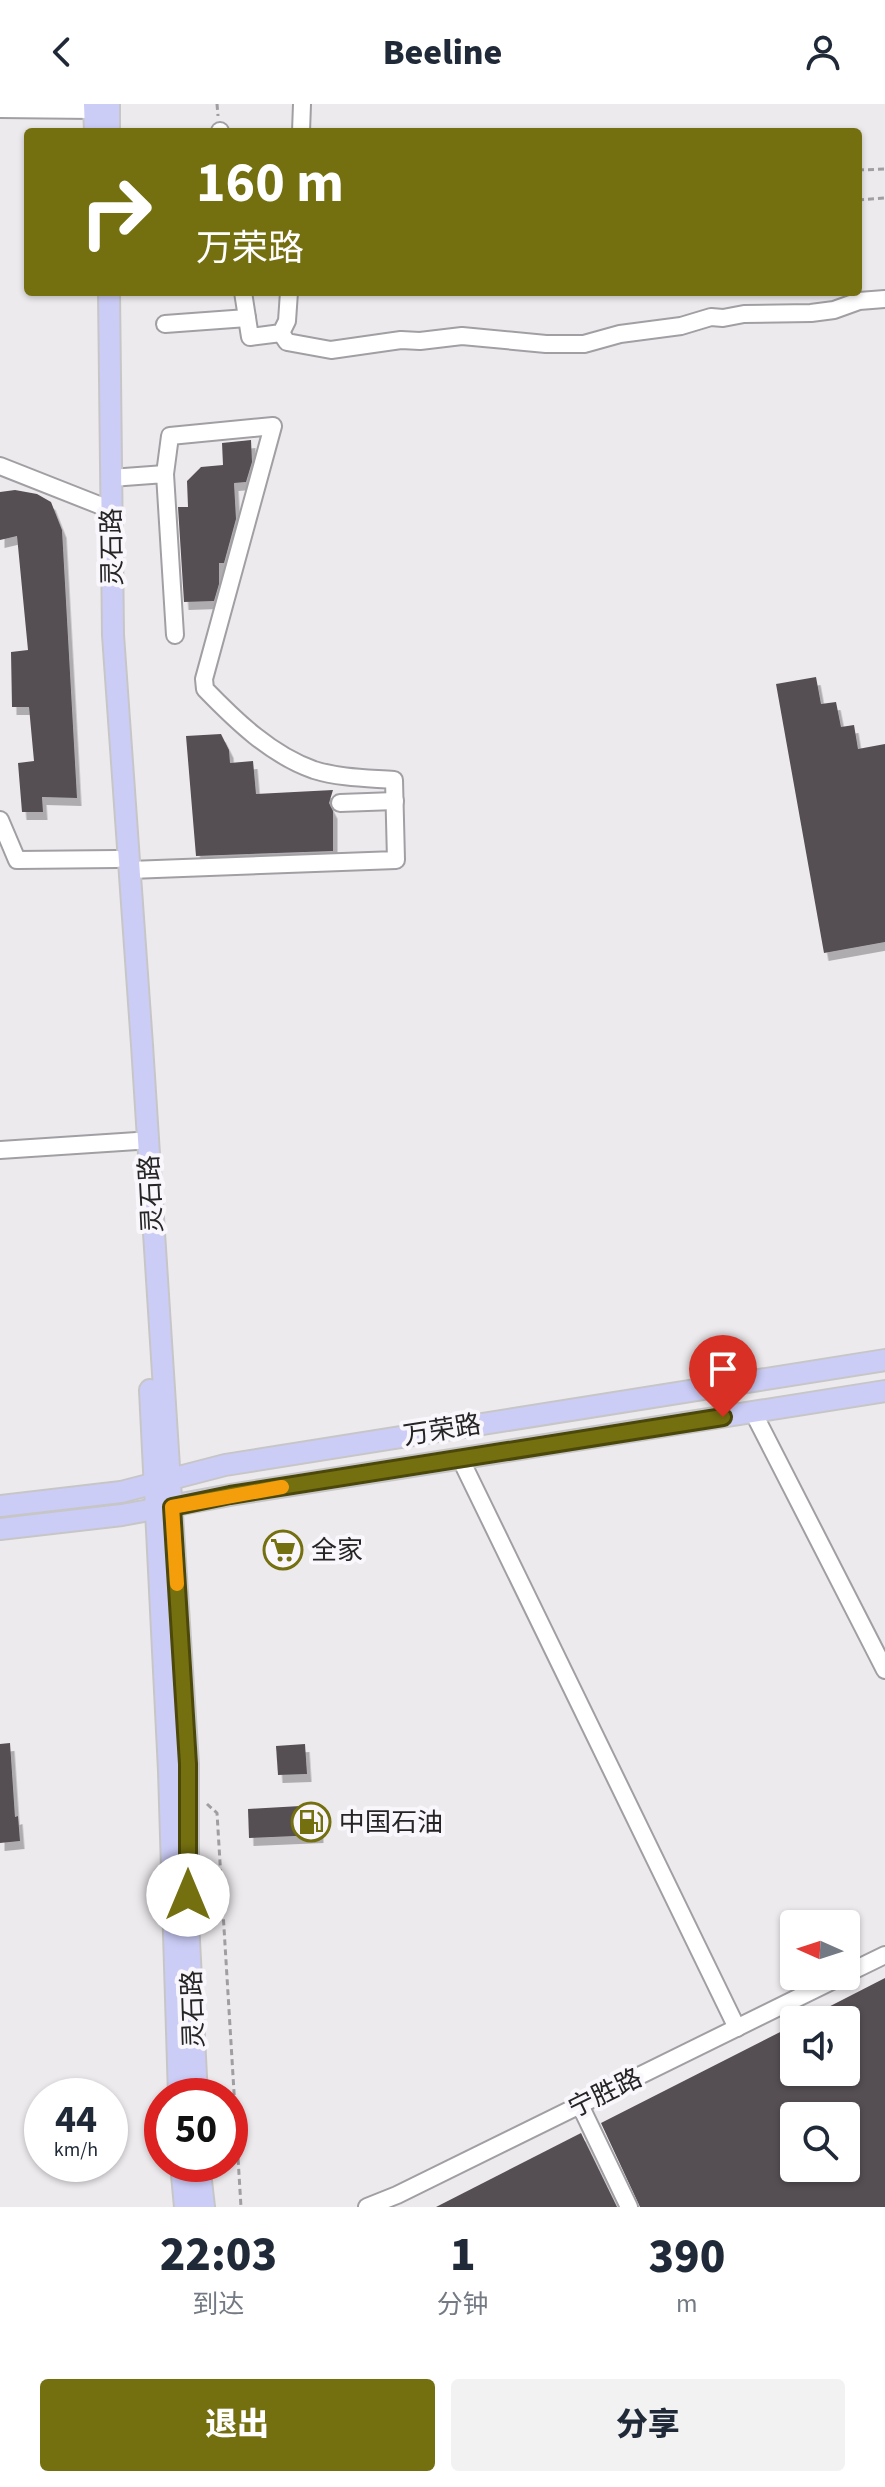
<!DOCTYPE html>
<html lang="zh">
<meta charset="utf-8">
<style>
:root{--surface:#fff;--page:#f2f2f3;--text:#1f2937;--muted:#747a83;--accent:#746f0f}
body{margin:0;font-family:"Source Sans 3","Noto Sans SC",sans-serif;background:var(--page);color:var(--text);height:100vh;display:flex;flex-direction:column;font-size:30px;white-space:nowrap}
*{box-sizing:border-box;margin:0}
p{font-size:26px;color:var(--muted)}
.icon{flex:none;width:44px;height:44px;fill:none;stroke:currentColor;stroke-width:2;stroke-linecap:round;stroke-linejoin:round}
.map{position:relative;height:2103px;overflow:hidden}
.side{display:flex;flex-direction:column;background:var(--surface);flex:1}
.side>*{flex:none}
.top-card{position:absolute;left:24px;top:24px;width:838px;height:168px;border-radius:8px;box-shadow:0 2px 6px #0004;background:#746f0f;color:#fff;overflow:hidden}
.needle{width:52px;rotate:273deg}
.buttons{position:absolute;left:780px;top:1806px;display:grid;gap:16px}
.buttons a{display:grid;place-items:center;width:80px;height:80px;border-radius:8px;background:var(--surface);box-shadow:0 2px 6px #0004;font-size:40px}
.speed{position:absolute;left:24px;top:1974px;display:flex;gap:16px;font-size:40px;font-weight:700;text-align:center}
.speed>*{display:grid;place-content:center;width:104px;height:104px;border-radius:50%;background:var(--surface);box-shadow:0 2px 6px #0004;line-height:1}
.speed small{font-size:20px;font-weight:400}
.speed .limit{border:12px solid #d22;background:#fff;color:#111}
.pin{position:absolute;display:grid;place-items:center;width:68px;height:68px;color:#fff;margin:-82px -34px;border-radius:50% 50% 50% 0;rotate:-45deg;box-shadow:0 0 8px #0007}
.pin .icon{rotate:45deg}
.me{position:absolute;width:88px;margin:-44px;rotate:0deg;stroke-linejoin:round;filter:drop-shadow(0 0 6px #0008)}
.turn{display:flex;align-items:center;gap:28px;height:168px;padding:0 40px;font-size:36px}
.turn .icon{width:104px;height:104px;stroke-width:2.5}
.turn b{display:block;font-size:56px;line-height:68px}
.eta{display:flex;justify-content:space-evenly;align-items:center;height:136px;text-align:center}
.eta b{font-size:48px;font-weight:800;line-height:56px}
.primary-button{display:flex;gap:16px;margin-top:auto;padding:16px 40px}
.primary-button a{flex:1;height:92px;border-radius:8px;background:var(--accent);color:#fff;font-size:32px;font-weight:800;line-height:92px;text-align:center}
.primary-button a+a{background:var(--page);color:var(--text)}
header{display:flex;justify-content:space-between;align-items:center;height:104px;padding:0 40px;background:var(--surface);font-size:36px;font-weight:800}
.map>svg:first-child{display:block}
.building{fill:#545052;fill-rule:evenodd;filter:url(#shadow)}
.lines{fill:none;stroke-linecap:round;stroke-linejoin:round}
.minor-casing{stroke:#a19fa3;stroke-width:20}
.major-casing{stroke:#c7c6c7;stroke-width:24}
.path{stroke:#a09ea1;stroke-width:3;stroke-dasharray:6 4;stroke-linecap:butt}
.minor{stroke:#fff;stroke-width:16}
.major{stroke:#cccdf7;stroke-width:20}
.route-casing{stroke:#4b480a;stroke-width:20}
.route{stroke:#746f0f;stroke-width:14}
.slow{stroke:#f59e0b;stroke-width:14}
.labels{text-anchor:middle;dominant-baseline:central;stroke-width:8;stroke-linejoin:round;paint-order:stroke}
.street-label{font-size:26px;fill:#262526;stroke:#faf7fc}
.poi-label{font-size:26px;fill:#262526;stroke:#faf7fc;text-anchor:start}
</style>
<header><svg class="icon" aria-label="back" viewBox="0 0 24 24"><path d="M15 5l-7 7 7 7"/></svg>Beeline<svg class="icon" aria-label="person" viewBox="0 0 24 24"><circle cx="12" cy="8" r="4"/><path d="M4 21q1-7 8-7t8 7"/></svg></header>
<div class="map">
<svg width="885" height="2103" viewBox="0 0 885 2103">
<defs>
<filter id="shadow"><feDropShadow dx="4.5" dy="8" stdDeviation="0" flood-color="#0004"/></filter>
</defs>
<rect width="100%" height="100%" fill="#edeaee"/>
<g class="building">
<polygon points="251,336 252,358 246,378 234,379 236,415 224,459 219,459 219,480 214,497 184,498 178,403 188,403 187,377 201,363 223,361 222,339"/>
<polygon points="15,386 37,390 51,398 62,426 77,694 42,693 43,708 22,708 18,659 34,657 29,603 12,603 11,548 28,546 17,432 0,436 0,388"/>
<polygon points="816,573 821,600 836,598 841,623 854,621 858,645 885,640 885,838 824,849 776,580"/>
<polygon points="221,630 229,646 230,659 253,657 256,690 333,686 329,699 333,707 333,747 196,752 186,632"/>
<polygon points="10,1639 15,1713 18,1712 20,1737 0,1739 0,1640"/>
<polygon points="305,1640 307,1670 278,1671 276,1642"/>
<polygon points="318,1701 319,1731 249,1734 248,1705"/>
<path d="M885,1874v229h-245l-39,-84 193,-98v47h52v-52h-43zM794,2012h52v52h-52z"/>
<polygon points="581,2029 617,2103 436,2103"/>
</g>
<g class="lines">
<defs>
<g id="minor">
<polyline points="0,5 94,6"/>
<polyline points="220,27 220,28"/>
<polyline points="301,28 302,0"/>
<polyline points="243,188 250,233 281,229 287,217 289,188"/>
<polyline points="165,220 247,214"/>
<polyline points="281,229 287,238 331,246 401,236 420,237 462,232 546,240 584,240 620,230 681,222 711,213 723,214 744,210 811,209 834,206 859,197 885,195"/>
<polyline points="0,362 99,401 111,408"/>
<polyline points="111,374 165,370 175,531"/>
<polyline points="340,699 395,697"/>
<polyline points="0,716 17,756 117,755"/>
<path d="M130,766l266,-10 -2,-80c-26,-2 -54,-2 -80,-10 -43,-15 -78,-49 -109,-81l-1,-10 69,-253 -103,10 -5,38"/>
<polyline points="0,1046 137,1037"/>
<polyline points="753,1308 885,1566"/>
<polyline points="460,1354 737,1924"/>
<polyline points="846,1870 885,1851"/>
<polyline points="580,2001 629,2103"/>
<polyline points="367,2103 397,2091 842,1872"/>
</g>
<g id="major">
<polyline points="94,0 95,28"/>
<polyline points="109,28 109,0"/>
<polyline points="109,188 113,531 142,941 188,1660 188,1817 197,1992"/>
<polyline points="150,1286 169,1667 179,1992"/>
<polyline points="0,1402 121,1388 225,1361 885,1256"/>
<polyline points="0,1425 122,1411 230,1391 885,1287"/>
<polyline points="181,2060 185,2103"/>
<polyline points="199,2060 204,2103"/>
</g>
</defs>
<use href="#minor" class="minor-casing"/>
<use href="#major" class="major-casing"/>
<g class="path">
<polyline points="217,0 218,12"/>
<polyline points="858,66 885,65"/>
<polyline points="858,96 885,94"/>
<polyline points="207,1700 217,1709 241,2103"/>
</g>
<use href="#minor" class="minor"/>
<use href="#major" class="major"/>
</g>
<g class="lines">
<defs>
<polyline id="route" points="188,1791 188,1660 172,1403 230,1391 723,1313"/>
</defs>
<use href="#route" class="route-casing"/>
<use href="#route" class="route"/>
<polyline class="slow" points="177,1480 172,1403 282,1383"/>
</g>
<defs>
<symbol id="supermarket-ring" viewBox="-11 -11 22 22"><circle r="9.5" fill="#faf7fc" stroke="#746f0f" stroke-width="1.5"/><path d="M-6-5.5h2.5l.6 2H6L4.5 2H-2.5L-4.4-4H-6ZM-1.5 3.2a1.3 1.3 0 1 0 .1 0ZM3 3.2a1.3 1.3 0 1 0 .1 0Z" fill="#746f0f"/></symbol>
<symbol id="fuel-ring" viewBox="-11 -11 22 22"><circle r="9.5" fill="#faf7fc" stroke="#746f0f" stroke-width="1.5"/><path d="M-5.5-6h7V0h2V4h1.3V-2.5L3-4.5l.8-.8L6-3V5H2.5V1h-1V6h-7ZM-4.2-4.7v3.2H.2V-4.7Z" fill="#746f0f"/></symbol>
</defs>
<g fill-rule="evenodd">
<use href="#supermarket-ring" x="261" y="1424" width="44" height="44"/>
<use href="#fuel-ring" x="289" y="1696" width="44" height="44"/>
</g>
<g class="labels">
<g class="street-label">
<text transform="translate(112 443) rotate(-91)">灵石路</text>
<text transform="translate(151 1090) rotate(-93)">灵石路</text>
<text transform="translate(442 1326) rotate(-9)">万荣路</text>
<text transform="translate(193 1905) rotate(-92)">灵石路</text>
<text transform="translate(605 1989) rotate(-26)">宁胜路</text>
</g>
<g class="poi-label">
<text x="311" y="1446">全家</text>
<text x="339" y="1718">中国石油</text>
</g>
</g>
</svg>
<div class="buttons">
<a><svg class="needle" viewBox="-14 -14 28 28"><path d="M0-13l5 13h-10z" fill="#e53935"/><path d="M0 13l5-13h-10z" fill="#747a83"/></svg></a>
<a><svg class="icon" aria-label="sound" viewBox="0 0 24 24"><path d="M4 9h4l5-4v14l-5-4H4zM17 9q2 3 0 6"/></svg></a>
<a><svg class="icon" aria-label="search" viewBox="0 0 24 24"><circle cx="10" cy="10" r="6"/><path d="M15 15l6 6"/></svg></a>
</div>
<div class="speed"><div>44<small>km/h</small></div><div class="limit">50</div></div>
<div class="pin" style="left:723px;top:1313px;background:#d93025"><svg class="icon" aria-label="arrive" viewBox="0 0 24 24"><path d="M6 21V4h12l-3 4 3 4H6"/></svg></div>
<svg class="me" style="left:188px;top:1791px" viewBox="-20 -20 40 40"><circle r="19" fill="#fff"/><path d="M0-13L10 11 0 6-10 11z" fill="#746f0f"/></svg>
<div class="top-card">
<div class="turn"><svg class="icon" aria-label="right" viewBox="0 0 24 24"><path d="M7 20v-9h11M14 6l5 5-5 5"/></svg><div><b>160 m</b>万荣路</div></div>
</div>
</div>
<section class="side">
<div class="eta">
<div><b>22:03</b><p>到达</p></div>
<div><b>1</b><p>分钟</p></div>
<div><b>390</b><p>m</p></div>
</div>
<div class="primary-button"><a>退出</a><a>分享</a></div>
</section>
